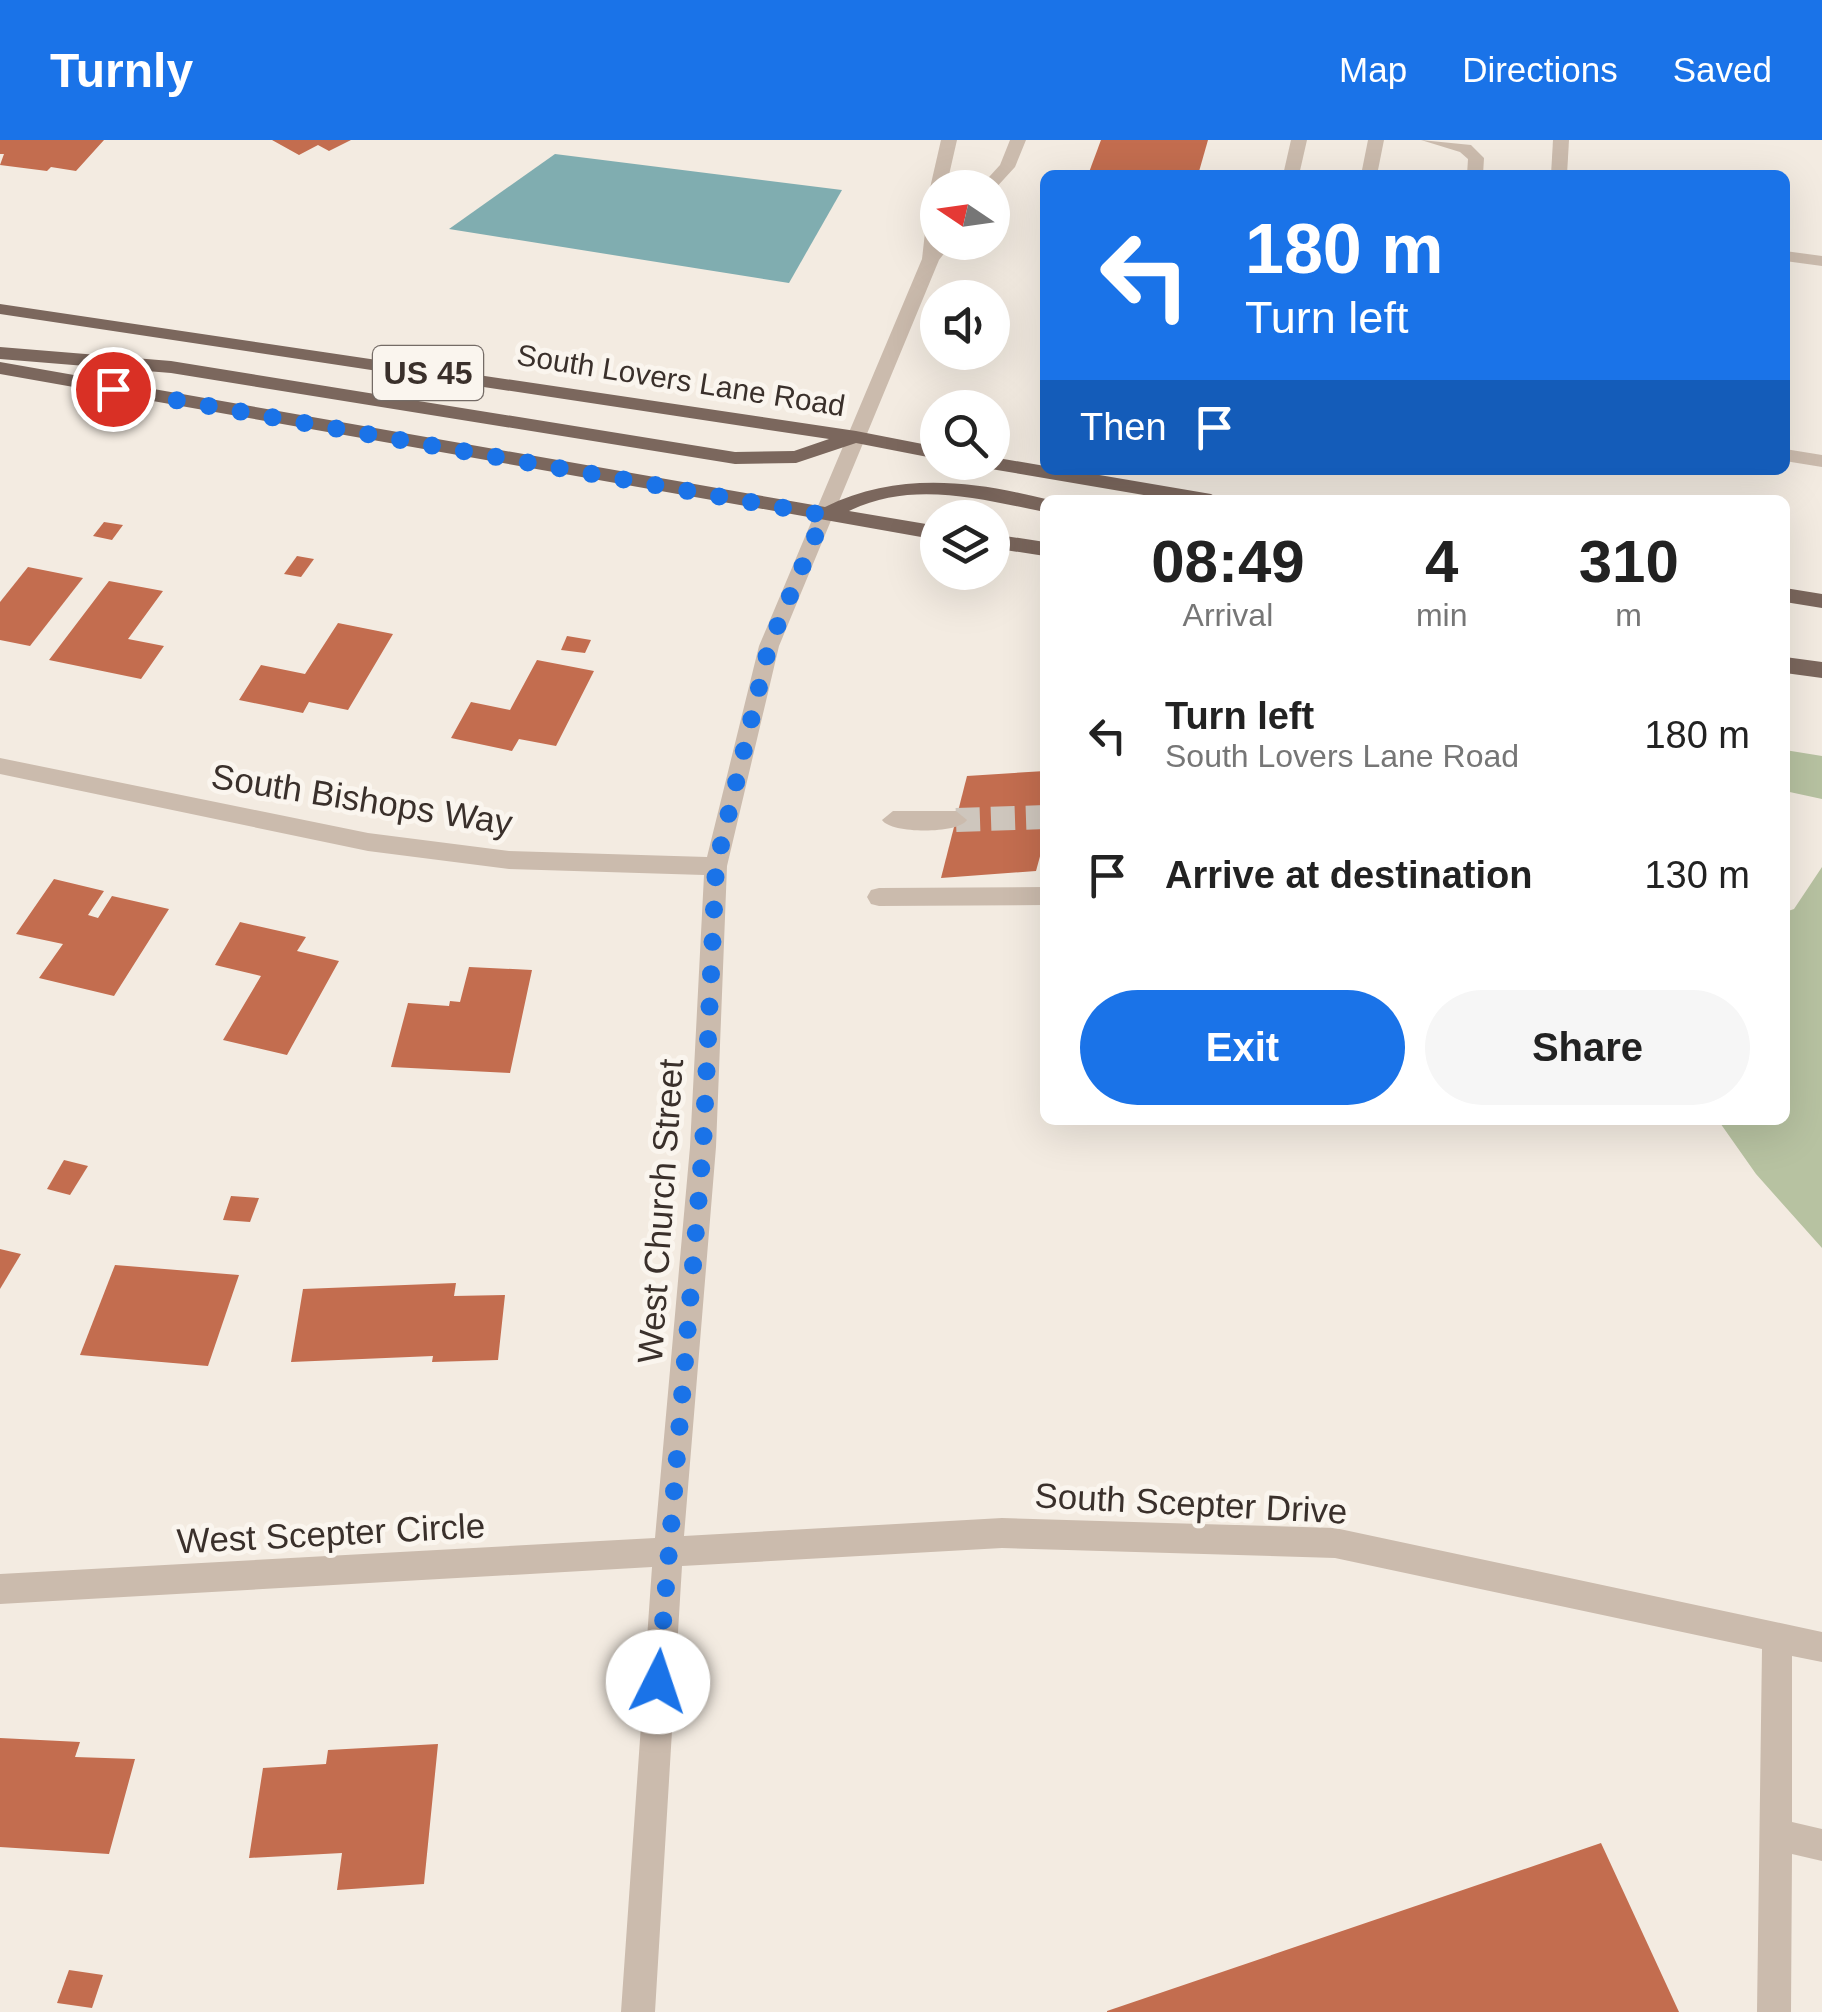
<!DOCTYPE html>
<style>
:root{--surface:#fff;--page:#f6f6f6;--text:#222;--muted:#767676;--accent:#1a73e8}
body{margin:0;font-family:Arial,sans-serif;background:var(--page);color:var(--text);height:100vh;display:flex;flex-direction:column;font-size:38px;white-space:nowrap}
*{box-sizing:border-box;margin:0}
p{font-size:32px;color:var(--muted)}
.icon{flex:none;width:55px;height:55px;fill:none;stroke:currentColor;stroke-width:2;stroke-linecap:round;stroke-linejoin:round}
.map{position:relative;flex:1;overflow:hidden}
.panel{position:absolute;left:1040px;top:355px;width:750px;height:630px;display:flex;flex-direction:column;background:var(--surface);border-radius:15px;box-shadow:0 10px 40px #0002}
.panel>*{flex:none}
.banner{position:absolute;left:1040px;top:30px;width:750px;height:305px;border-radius:15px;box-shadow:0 10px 40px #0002;background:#1a73e8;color:#fff;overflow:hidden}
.needle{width:65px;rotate:283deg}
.buttons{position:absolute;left:920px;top:30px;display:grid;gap:20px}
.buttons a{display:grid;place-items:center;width:90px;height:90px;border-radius:50%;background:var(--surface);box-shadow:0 10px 40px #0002;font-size:50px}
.pin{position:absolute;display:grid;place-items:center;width:85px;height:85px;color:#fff;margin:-42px;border:5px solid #fff;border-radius:50%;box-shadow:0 2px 10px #0007}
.me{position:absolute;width:110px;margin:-55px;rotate:4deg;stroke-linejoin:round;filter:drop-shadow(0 0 8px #0008)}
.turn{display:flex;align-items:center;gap:35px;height:210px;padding:0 40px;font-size:45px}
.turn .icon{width:130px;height:130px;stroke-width:2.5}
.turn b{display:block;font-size:70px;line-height:85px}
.then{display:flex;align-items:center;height:95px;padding:0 40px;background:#0003;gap:20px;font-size:38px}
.eta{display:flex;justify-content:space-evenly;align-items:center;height:170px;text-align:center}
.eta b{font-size:60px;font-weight:700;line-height:70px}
.cta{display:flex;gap:20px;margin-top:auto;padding:20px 40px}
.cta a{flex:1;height:115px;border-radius:60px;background:var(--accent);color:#fff;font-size:40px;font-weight:700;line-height:115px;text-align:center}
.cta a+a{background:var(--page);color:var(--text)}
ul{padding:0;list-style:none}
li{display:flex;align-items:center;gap:30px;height:140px;padding:0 40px}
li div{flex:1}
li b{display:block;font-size:38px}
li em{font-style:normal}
header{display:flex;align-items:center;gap:60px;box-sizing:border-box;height:140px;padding:0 50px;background:var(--accent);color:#fff}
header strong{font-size:48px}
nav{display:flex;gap:55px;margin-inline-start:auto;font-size:35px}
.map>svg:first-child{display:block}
.green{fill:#b7c2a1}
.water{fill:#80adb0}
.building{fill:#c36d4f}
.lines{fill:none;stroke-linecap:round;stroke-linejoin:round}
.minor-tunnel{stroke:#cec6bd;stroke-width:24;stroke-dasharray:24 11;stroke-linecap:butt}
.minor{fill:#cbbbad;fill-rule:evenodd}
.major{fill:#7b675d;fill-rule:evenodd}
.route{stroke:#1a73e8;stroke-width:18;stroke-dasharray:0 32.4}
.labels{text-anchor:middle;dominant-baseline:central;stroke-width:10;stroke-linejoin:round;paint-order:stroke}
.far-street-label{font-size:30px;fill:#3a302b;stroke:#faf5ee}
.shield{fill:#faf5ee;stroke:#746b66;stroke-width:2.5}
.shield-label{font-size:32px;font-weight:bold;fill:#3a302b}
.street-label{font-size:35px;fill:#3a302b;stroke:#faf5ee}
</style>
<header>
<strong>Turnly</strong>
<nav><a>Map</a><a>Directions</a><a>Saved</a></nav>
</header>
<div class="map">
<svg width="1822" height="1872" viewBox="0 0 1822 1872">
<rect width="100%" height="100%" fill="#f3ebe1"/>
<g class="green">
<polygon points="1785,610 1822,616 1822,659 1785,651"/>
<polygon points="1822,727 1822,1108 1756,1034 1718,980 1785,980 1785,772 1794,769"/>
</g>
<polygon class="water" points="555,14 842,50 789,143 449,89"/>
<g class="building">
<polygon points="0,0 104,0 76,31 51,27 47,31 0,25 4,14 0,14"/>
<polygon points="272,0 351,0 329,11 318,5 299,15"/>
<polygon points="1101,0 1208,0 1198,35 1088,35"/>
<polygon points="104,382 123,385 112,400 93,396"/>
<polygon points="297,416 314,419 301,437 284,434"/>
<polygon points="28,427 83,438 30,506 0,500 0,462"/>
<polygon points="109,441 163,451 128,499 164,506 141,539 49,520"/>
<polygon points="338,483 393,494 348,570 309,562 303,573 239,560 261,525 305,534"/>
<polygon points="567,496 591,500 585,513 561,510"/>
<polygon points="537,520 594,531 556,606 519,599 512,611 451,598 471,562 510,570"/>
<polygon points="1045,631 1045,698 1036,731 941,738 967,636"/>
<polygon points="54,739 104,751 88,775 98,778 112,756 169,769 114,856 39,838 63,804 16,794"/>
<polygon points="240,782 306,797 297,811 339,821 287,915 223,900 261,836 215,825"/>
<polygon points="469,827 532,830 510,933 391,927 408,863 449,866 450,861 460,862"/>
<polygon points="64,1020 88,1026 70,1055 47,1049"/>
<polygon points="231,1056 259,1058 250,1082 223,1080"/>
<polygon points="0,1109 21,1114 0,1149"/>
<polygon points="115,1125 239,1135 208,1226 80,1215"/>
<polygon points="456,1143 454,1156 505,1155 498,1220 432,1222 433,1216 291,1222 303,1149"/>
<polygon points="0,1598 80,1602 75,1617 135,1619 109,1714 0,1707"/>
<polygon points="438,1604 424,1744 337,1750 342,1713 249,1718 263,1628 326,1624 328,1610"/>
<polygon points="1601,1703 1679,1872 1107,1872 1107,1871"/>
<polygon points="69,1830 103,1835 92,1868 57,1863"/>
</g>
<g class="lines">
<polyline class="minor-tunnel" points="956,680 1045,677"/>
<g class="minor">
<polygon points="941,0 957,0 946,48 938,48 938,102 953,102 939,120 779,506 727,726 716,1007 684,1396 1002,1378 1335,1388 1822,1492 1822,1522 1792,1516 1792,1682 1822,1689 1822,1721 1792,1714 1791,1872 1757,1872 1762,1509 1335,1418 1002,1408 682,1426 655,1872 621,1872 652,1427 0,1464 0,1434 655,1398 690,1007 704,735 509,729 368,711 0,634 0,618 368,693 509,711 707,717 759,506 922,119 930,48"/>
<polygon points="1010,0 1026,0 1015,27 993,51 992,48 979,48 1000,25"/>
<polygon points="1291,0 1307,0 1299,35 1283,35"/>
<polygon points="1368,0 1384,0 1377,35 1361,35"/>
<polygon points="1421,0 1471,5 1484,18 1483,35 1467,35 1468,19 1460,12"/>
<polygon points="1553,0 1569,0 1567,35 1551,35"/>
<polygon points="1785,111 1822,116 1822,126 1785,121"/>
<polygon points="1785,309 1822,315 1822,327 1785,321"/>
<path d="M893,671h63l11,9c-9,14 -76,14 -85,0z"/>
<polygon points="1045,747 1045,765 879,766 871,764 867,757 871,750 879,748"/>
</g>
<g class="major">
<polygon points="0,164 856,291 938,307 938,319 856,303 796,323 735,324 171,233 0,219 0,207 171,221 735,312 794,311 829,299 0,174"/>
<path d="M0,222l825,145c74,-36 148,-26 225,-7h-5v12c-65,-13 -133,-32 -196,-1l89,15v14l-938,-166z"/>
<polygon points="992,317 1045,326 1045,330 1070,330 1211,354 1221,360 1173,360 985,328 976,322 992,322"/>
<polygon points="992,394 1045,402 1045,416 992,408"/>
<polygon points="1785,448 1822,454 1822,468 1785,462"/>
<polygon points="1785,517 1822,522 1822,538 1785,533"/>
</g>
</g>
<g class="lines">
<polyline class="route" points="113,249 824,375 769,506 716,726 703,1007 658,1542"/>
</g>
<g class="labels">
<g class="far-street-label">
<text transform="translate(681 240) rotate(9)">South Lovers Lane Road</text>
</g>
<rect class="shield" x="373" y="206" width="110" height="54" rx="8"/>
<g class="shield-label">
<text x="428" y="233">US 45</text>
</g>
<g class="street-label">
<text transform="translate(362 659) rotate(9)">South Bishops Way</text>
<text transform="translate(660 1071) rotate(-86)">West Church Street</text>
<text transform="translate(1191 1363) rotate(3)">South Scepter Drive</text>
<text transform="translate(331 1393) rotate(-3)">West Scepter Circle</text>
</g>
</g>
</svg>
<div class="buttons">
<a><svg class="needle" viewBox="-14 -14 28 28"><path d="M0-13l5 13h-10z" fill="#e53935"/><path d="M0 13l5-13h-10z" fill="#767676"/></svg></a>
<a><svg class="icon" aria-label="sound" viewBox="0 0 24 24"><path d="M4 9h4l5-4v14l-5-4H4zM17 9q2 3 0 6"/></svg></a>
<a><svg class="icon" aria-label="search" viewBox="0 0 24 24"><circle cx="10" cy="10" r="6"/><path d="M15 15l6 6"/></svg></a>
<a><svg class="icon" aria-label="layers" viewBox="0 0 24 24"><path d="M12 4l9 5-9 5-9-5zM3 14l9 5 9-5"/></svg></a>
</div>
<div class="pin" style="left:113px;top:249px;background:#d93025"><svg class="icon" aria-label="arrive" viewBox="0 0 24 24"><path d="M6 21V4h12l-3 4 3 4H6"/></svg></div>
<svg class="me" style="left:658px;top:1542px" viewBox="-20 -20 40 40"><circle r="19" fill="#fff"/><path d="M0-13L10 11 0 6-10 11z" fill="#1a73e8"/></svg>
<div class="banner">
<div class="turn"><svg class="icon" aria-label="left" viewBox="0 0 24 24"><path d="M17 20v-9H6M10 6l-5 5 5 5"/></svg><div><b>180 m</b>Turn left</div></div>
<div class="then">Then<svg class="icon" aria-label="arrive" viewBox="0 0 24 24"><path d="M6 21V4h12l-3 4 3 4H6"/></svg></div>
</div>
<section class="panel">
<div class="eta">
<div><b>08:49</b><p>Arrival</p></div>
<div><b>4</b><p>min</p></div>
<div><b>310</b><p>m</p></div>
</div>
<ul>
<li><svg class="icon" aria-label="left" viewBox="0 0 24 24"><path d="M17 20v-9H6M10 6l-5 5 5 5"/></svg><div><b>Turn left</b><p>South Lovers Lane Road</p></div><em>180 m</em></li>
<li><svg class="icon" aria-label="arrive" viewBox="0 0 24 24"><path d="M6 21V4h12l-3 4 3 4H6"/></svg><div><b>Arrive at destination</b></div><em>130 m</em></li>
</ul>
<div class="cta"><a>Exit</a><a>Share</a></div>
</section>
</div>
